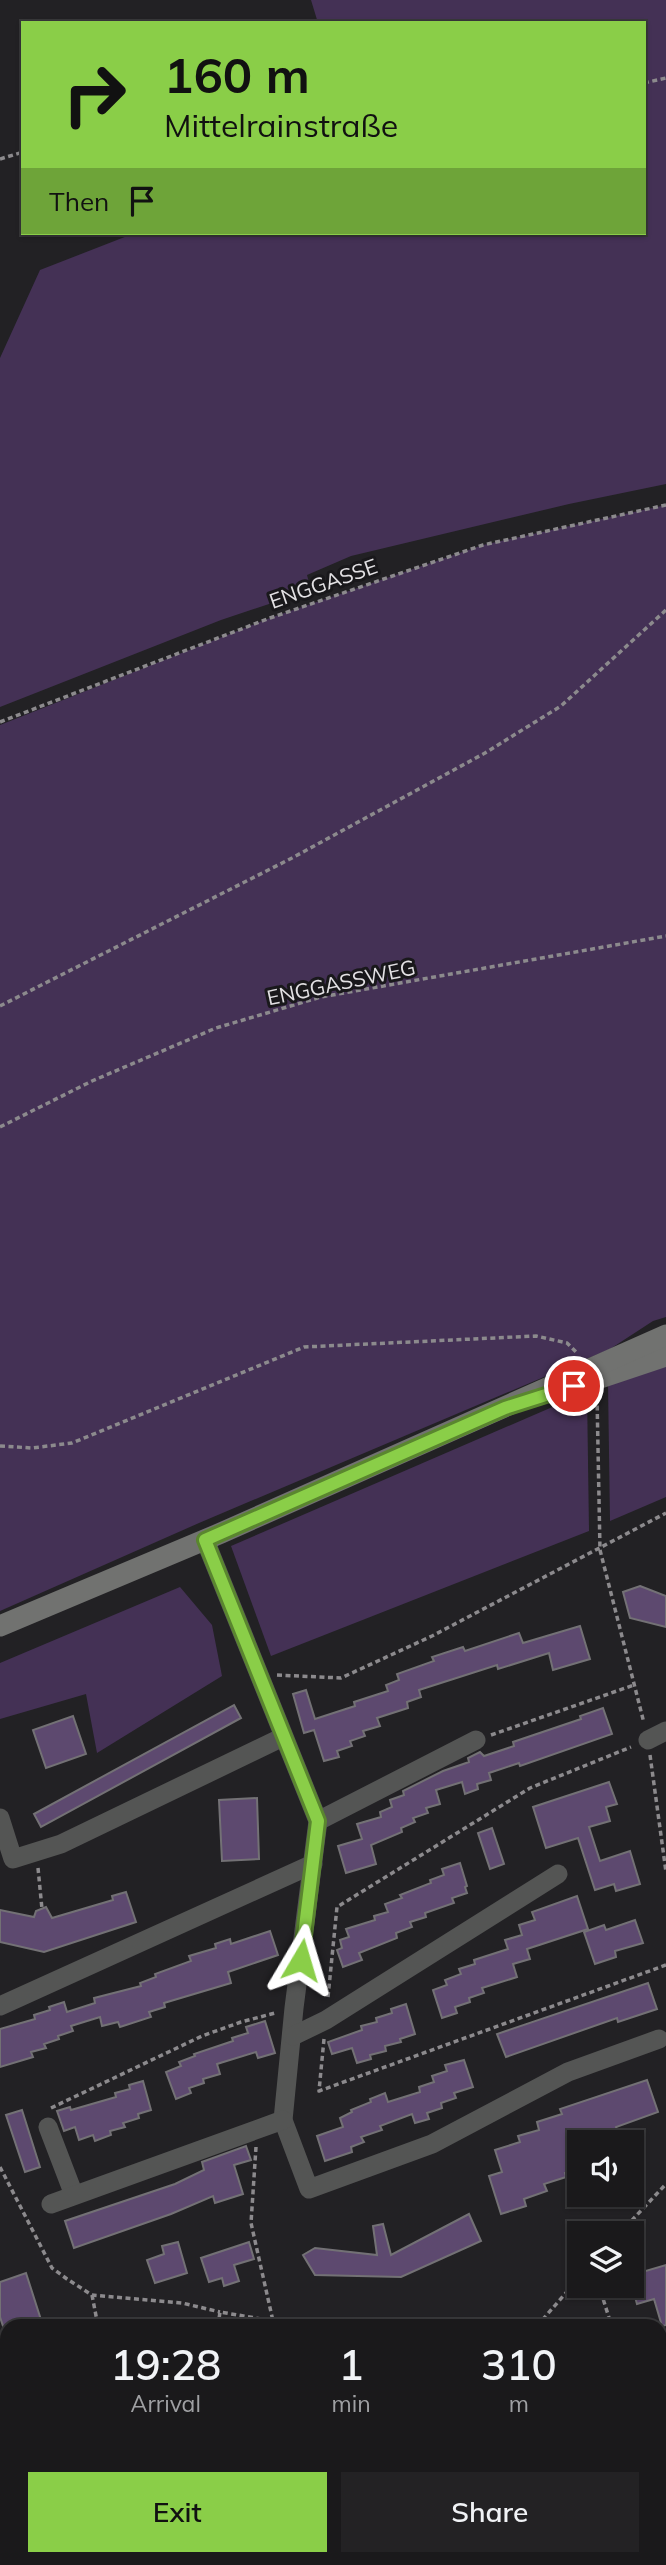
<!DOCTYPE html>
<meta charset="utf-8">
<style>
:root{--surface:#1a191b;--page:#232224;--text:#f1f3f6;--muted:#9fa0a3;--line:#38383a;--accent:#8ace48}
body{margin:0;font-family:Mulish,sans-serif;background:var(--page);color:var(--text);height:100vh;display:flex;flex-direction:column;font-size:26px;white-space:nowrap}
*{box-sizing:border-box;margin:0}
p{font-size:23px;color:var(--muted)}
.icon{flex:none;width:38px;height:38px;fill:none;stroke:currentColor;stroke-width:2;stroke-linecap:round;stroke-linejoin:round}
.map{position:relative;flex:1;overflow:hidden}
.drawer{position:absolute;left:0px;top:2319px;width:667px;height:247px;display:flex;flex-direction:column;background:var(--surface);border-radius:21px 21px 0 0;box-shadow:0 2px 5px #0004,0 0 0 2px var(--line)}
.drawer>*{flex:none}
.hud{position:absolute;left:21px;top:21px;width:625px;height:214px;border-radius:0px;box-shadow:0 2px 5px #0004,0 0 0 2px var(--line);background:#8ace48;color:#111;overflow:hidden}
.fabs{position:absolute;left:567px;top:2130px;display:grid;gap:14px}
.fabs a{display:grid;place-items:center;width:77px;height:77px;border-radius:0px;background:var(--surface);box-shadow:0 2px 5px #0004,0 0 0 2px var(--line);font-size:35px}
.pin{position:absolute;display:grid;place-items:center;width:60px;height:60px;color:#fff;margin:-30px;border:4px solid #fff;border-radius:50%;box-shadow:0 2px 7px #0007}
.me{position:absolute;width:77px;margin:-38px;rotate:7deg;stroke-linejoin:round;filter:drop-shadow(0 0 5px #0008)}
.turn{display:flex;align-items:center;gap:24px;height:147px;padding:0 28px;font-size:32px}
.turn .icon{width:91px;height:91px;stroke-width:2.5}
.turn b{display:block;font-size:49px;line-height:60px}
.then{display:flex;align-items:center;height:66px;padding:0 28px;background:#0003;gap:14px;font-size:26px}
.eta{display:flex;justify-content:space-evenly;align-items:center;height:119px;text-align:center}
.eta b{font-size:42px;font-weight:600;line-height:49px}
.action{display:flex;gap:14px;margin-top:auto;padding:14px 28px}
.action a{flex:1;height:80px;border-radius:0px;background:var(--accent);color:#111;font-size:28px;font-weight:600;line-height:80px;text-align:center}
.action a+a{background:var(--page);color:var(--text)}
.map>svg:first-child{display:block}
.green{fill:#443155}
.building{fill:#5d496f;stroke:#737175;stroke-width:2}
.lines{fill:none;stroke-linecap:round;stroke-linejoin:round}
.path{stroke:#8c8a8d;stroke-width:3.5;stroke-dasharray:5 3.5;stroke-linecap:butt}
.street{stroke:#545554;stroke-width:19}
.secondary{stroke:#717270;stroke-width:21}
.route-casing{stroke:#5a862f;stroke-width:18}
.route{stroke:#8ace48;stroke-width:12}
.labels{text-anchor:middle;dominant-baseline:central;stroke-width:6;stroke-linejoin:round;paint-order:stroke}
.street-label{font-size:21px;fill:#e3e1e4;stroke:#19181b}
</style>
<div class="map">
<svg width="666" height="2565" viewBox="0 0 666 2565">
<rect width="100%" height="100%" fill="#222124"/>
<g class="green">
<polygon points="311,0 666,0 666,484 569,504 351,556 307,575 311,590 221,620 0,707 0,358 40,270 135,233 644,233 644,23 318,23"/>
<polygon points="666,505 666,1317 653,1321 610,1349 199,1523 0,1611 0,725 270,618 483,545"/>
<polygon points="666,1364 666,1497 610,1521 608,1383"/>
<polygon points="587,1392 589,1531 271,1656 231,1546"/>
<polygon points="180,1587 212,1625 222,1676 97,1753 86,1694 0,1719 0,1663"/>
<polygon points="660,2453 666,2456 666,2522 660,2519"/>
</g>
<g class="building">
<polygon points="640,1586 666,1596 666,1627 630,1618 623,1592"/>
<polygon points="580,1626 590,1659 553,1670 549,1653 498,1669 497,1665 419,1690 421,1697 407,1702 408,1708 377,1718 380,1726 363,1731 365,1736 350,1741 352,1746 337,1751 339,1757 324,1761 314,1730 304,1733 293,1694 306,1690 315,1719 355,1706 354,1702 388,1691 386,1685 399,1680 397,1674 434,1661 432,1657 463,1647 465,1651 519,1633 523,1643"/>
<polygon points="234,1705 241,1718 41,1827 34,1814"/>
<polygon points="603,1708 612,1734 520,1766 519,1763 489,1773 491,1780 477,1784 478,1789 465,1794 462,1782 436,1790 440,1804 426,1808 428,1813 413,1818 415,1822 401,1828 402,1832 371,1845 376,1864 346,1873 338,1846 362,1839 357,1824 381,1817 380,1812 392,1807 390,1800 404,1795 403,1791 443,1771 469,1762 468,1758 480,1752 484,1756 514,1746 513,1742 581,1719 580,1716"/>
<polygon points="73,1716 86,1754 46,1768 33,1730"/>
<polygon points="609,1782 617,1804 606,1807 610,1821 589,1827 600,1861 630,1851 640,1884 616,1891 614,1884 595,1890 578,1838 546,1848 533,1807"/>
<polygon points="257,1798 259,1859 222,1861 219,1800"/>
<polygon points="492,1828 504,1864 490,1869 478,1833"/>
<polygon points="460,1863 467,1886 465,1887 467,1893 452,1898 454,1903 425,1913 426,1917 410,1922 412,1927 396,1933 397,1938 359,1953 362,1960 343,1967 337,1950 342,1948 340,1940 349,1937 346,1929 375,1920 374,1916 388,1912 385,1904 402,1898 400,1895 431,1883 430,1880 444,1875 442,1869"/>
<polygon points="126,1892 136,1922 44,1952 0,1942 0,1910 34,1917 36,1911 46,1907 52,1918 113,1900 112,1896"/>
<polygon points="577,1896 588,1929 527,1949 530,1959 513,1964 517,1977 482,1988 484,1993 469,1998 470,2002 455,2007 457,2013 442,2018 433,1990 447,1985 445,1980 461,1974 459,1969 475,1964 474,1960 508,1949 505,1940 522,1935 519,1925 535,1920 532,1912"/>
<polygon points="635,1920 643,1943 615,1951 616,1957 595,1964 584,1932 604,1925 606,1930"/>
<polygon points="270,1931 278,1955 228,1972 231,1983 164,2003 165,2007 149,2012 151,2017 120,2027 118,2022 102,2026 100,2017 71,2026 73,2031 58,2036 59,2039 44,2044 46,2048 31,2052 33,2057 0,2067 0,2029 35,2019 34,2015 50,2010 49,2007 64,2002 67,2012 95,2003 94,1998 141,1986 140,1983 156,1977 155,1974 191,1961 189,1956 216,1948 215,1944 230,1939 231,1944"/>
<polygon points="648,1983 657,2009 618,2022 617,2018 506,2057 497,2034"/>
<polygon points="406,2004 415,2034 400,2039 401,2042 385,2046 386,2051 370,2055 371,2059 357,2063 352,2048 332,2054 328,2042 362,2030 361,2026 377,2022 376,2018 392,2013 391,2009"/>
<polygon points="265,2021 275,2053 258,2058 256,2052 217,2064 220,2074 203,2079 204,2083 189,2088 191,2093 176,2099 166,2072 181,2066 179,2062 195,2056 194,2054 233,2041 232,2038 248,2033 246,2027"/>
<polygon points="464,2060 473,2087 454,2093 456,2098 441,2103 442,2108 427,2113 429,2119 415,2123 412,2114 380,2126 382,2130 361,2137 364,2142 351,2147 352,2152 325,2161 317,2136 343,2127 340,2118 352,2112 351,2110 371,2102 370,2099 385,2093 388,2102 420,2092 419,2087 434,2082 432,2076 447,2071 445,2065"/>
<polygon points="647,2080 658,2112 616,2127 619,2137 606,2142 579,2142 579,2169 565,2173 566,2177 544,2184 547,2191 524,2199 526,2206 501,2214 489,2176 502,2172 495,2150 520,2142 518,2136 539,2130 537,2122 562,2114 560,2109"/>
<polygon points="143,2081 151,2110 138,2114 139,2118 123,2123 125,2127 110,2131 111,2135 95,2141 93,2135 79,2140 75,2127 64,2131 57,2111 70,2107 71,2110 116,2097 115,2093 130,2089 129,2085"/>
<polygon points="22,2110 40,2167 25,2172 6,2115"/>
<polygon points="246,2146 251,2160 234,2165 243,2194 215,2203 213,2196 171,2214 74,2248 65,2221 175,2184 204,2170 202,2162"/>
<polygon points="469,2214 481,2241 401,2277 315,2275 303,2255 315,2248 377,2255 373,2226 383,2224 391,2255"/>
<polygon points="178,2242 187,2273 155,2283 147,2260 164,2254 162,2246"/>
<polygon points="249,2242 254,2259 234,2265 239,2281 224,2286 222,2278 209,2282 201,2258"/>
<polygon points="666,2265 666,2325 662,2326 654,2299 637,2304 632,2286 632,2275"/>
<polygon points="26,2273 43,2326 3,2326 0,2317 0,2282"/>
</g>
<g class="lines">
<g class="path">
<polyline points="644,83 666,78"/>
<polyline points="0,159 23,152"/>
<polyline points="0,722 270,618 483,545 666,505"/>
<polyline points="0,1006 292,858 485,753 561,706 666,610"/>
<polyline points="0,1127 92,1081 216,1028 321,997 666,936"/>
<polyline points="597,1397 600,1550 644,1723"/>
<polyline points="0,1446 32,1448 72,1443 304,1347 536,1336 567,1343 578,1354"/>
<polyline points="277,1675 341,1678 432,1636 666,1513"/>
<polyline points="491,1735 634,1685"/>
<polyline points="650,1755 666,1872"/>
<polyline points="38,1868 42,1909"/>
<polyline points="328,1997 337,1907 530,1788 631,1747"/>
<polyline points="324,2039 319,2091 666,1965"/>
<polyline points="51,2108 202,2036 241,2022 275,2013"/>
<polyline points="256,2147 251,2223 273,2321"/>
<polyline points="0,2167 52,2268 67,2279 92,2295 182,2303 220,2312"/>
<polyline points="620,2233 666,2184"/>
<polyline points="92,2295 98,2326"/>
<polyline points="611,2324 621,2326"/>
<polyline points="218,2326 220,2312 273,2321 342,2326"/>
<polyline points="537,2326 579,2278"/>
<polyline points="589,2326 611,2324 599,2286"/>
<polyline points="660,2333 666,2334"/>
<polyline points="0,2526 7,2519"/>
<polyline points="0,2545 7,2550"/>
<polyline points="18,2558 27,2565"/>
<polyline points="241,2558 254,2565"/>
<polyline points="279,2558 281,2565"/>
<polyline points="188,2565 193,2558"/>
</g>
<g class="street">
<polyline points="205,1540 318,1821 294,2008 283,2120 309,2189 432,2144 568,2072 659,2039"/>
<polyline points="648,1740 666,1731"/>
<polyline points="0,1818 13,1859 61,1844 283,1737"/>
<polyline points="318,1821 476,1740"/>
<polyline points="0,2006 313,1864"/>
<polyline points="293,2036 326,2020 558,1874"/>
<polyline points="48,2127 74,2195"/>
<polyline points="51,2204 283,2120"/>
<polyline points="521,2558 529,2565"/>
</g>
<g class="secondary">
<polyline points="597,1379 666,1356"/>
<polyline points="0,1626 221,1533 666,1335"/>
</g>
</g>
<g class="lines">
<defs>
<polyline id="route" points="301,1960 318,1821 205,1540 505,1408 574,1386"/>
</defs>
<use href="#route" class="route-casing"/>
<use href="#route" class="route"/>
</g>
<g class="labels">
<g class="street-label">
<text transform="translate(323 583) rotate(-19)">ENGGASSE</text>
<text transform="translate(341 982) rotate(-12)">ENGGASSWEG</text>
</g>
</g>
</svg>
<div class="fabs">
<a><svg class="icon" aria-label="sound" viewBox="0 0 24 24"><path d="M4 9h4l5-4v14l-5-4H4zM17 9q2 3 0 6"/></svg></a>
<a><svg class="icon" aria-label="layers" viewBox="0 0 24 24"><path d="M12 4l9 5-9 5-9-5zM3 14l9 5 9-5"/></svg></a>
</div>
<div class="pin" style="left:574px;top:1386px;background:#d93025"><svg class="icon" aria-label="arrive" viewBox="0 0 24 24"><path d="M6 21V4h12l-3 4 3 4H6"/></svg></div>
<svg class="me" style="left:301px;top:1960px" viewBox="-20 -20 40 40"><path d="M0-17L14 15 0 8-14 15z" fill="#8ace48" stroke="#fff" stroke-width="4"/></svg>
<div class="hud">
<div class="turn"><svg class="icon" aria-label="right" viewBox="0 0 24 24"><path d="M7 20v-9h11M14 6l5 5-5 5"/></svg><div><b>160 m</b>Mittelrainstraße</div></div>
<div class="then">Then<svg class="icon" aria-label="arrive" viewBox="0 0 24 24"><path d="M6 21V4h12l-3 4 3 4H6"/></svg></div>
</div>
<section class="drawer">
<div class="eta">
<div><b>19:28</b><p>Arrival</p></div>
<div><b>1</b><p>min</p></div>
<div><b>310</b><p>m</p></div>
</div>
<div class="action"><a>Exit</a><a>Share</a></div>
</section>
</div>
